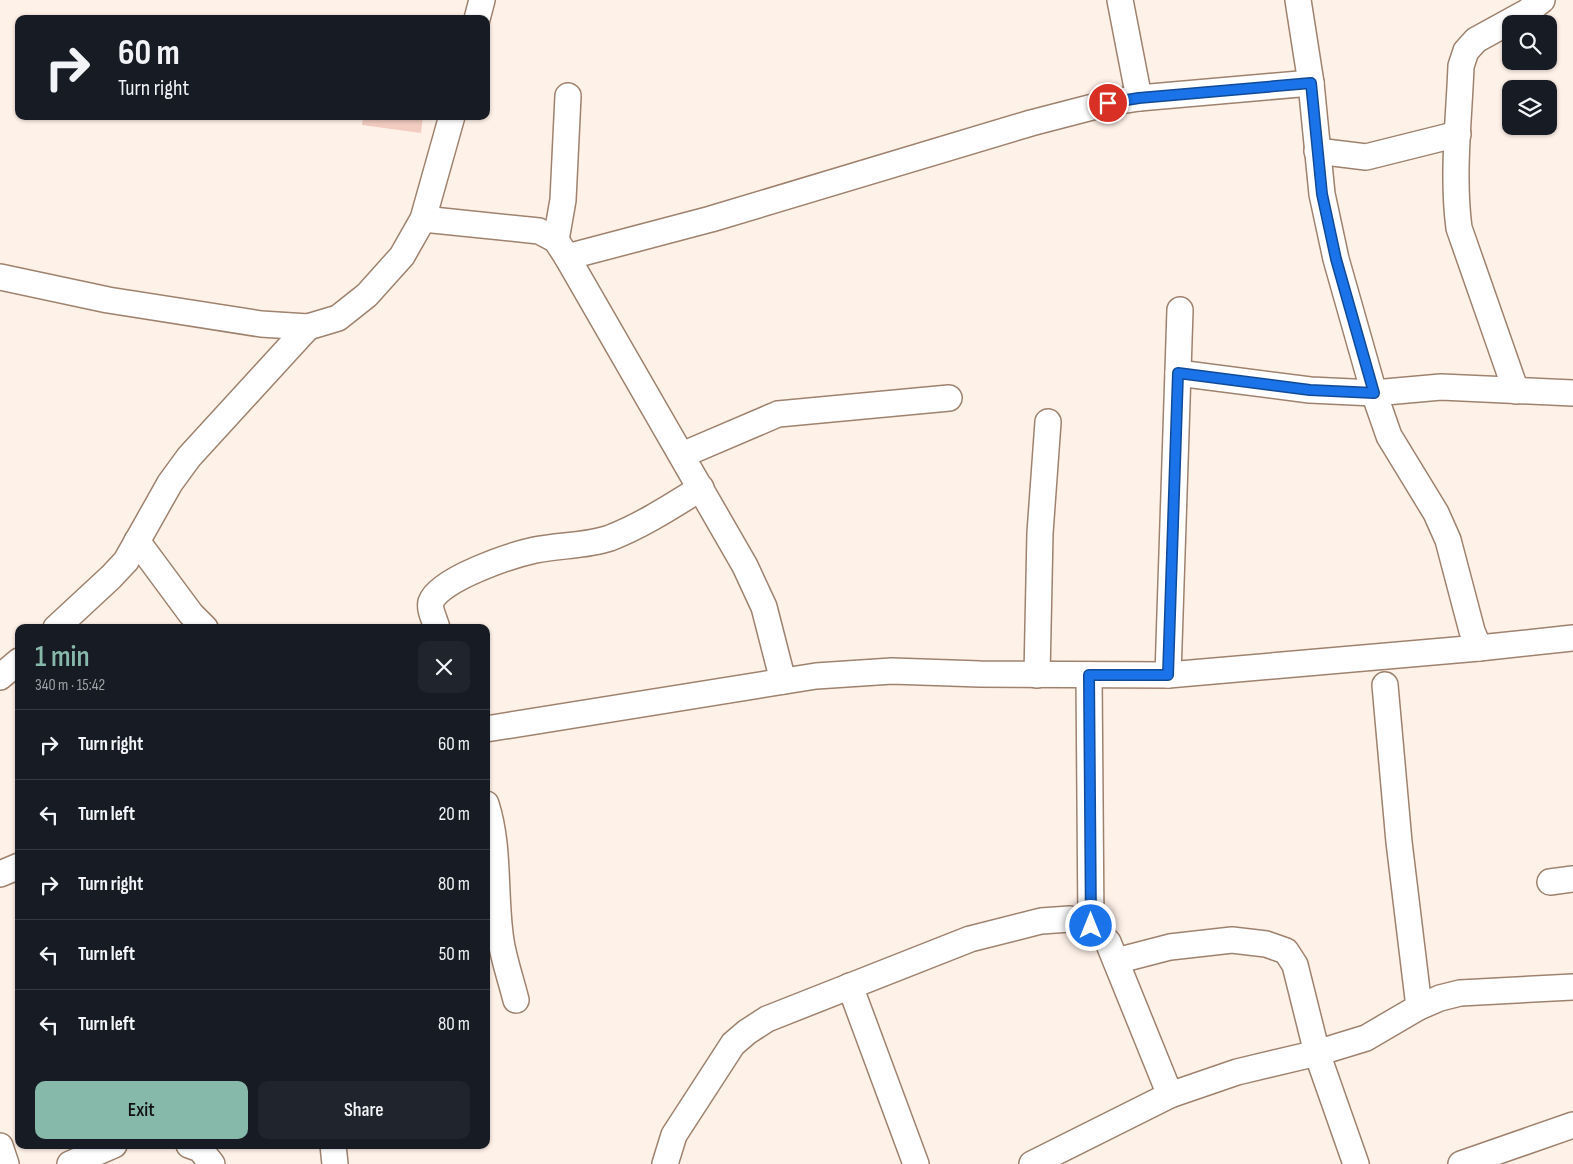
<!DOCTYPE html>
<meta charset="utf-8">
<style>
:root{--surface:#171b24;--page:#20242c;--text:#f1f3f6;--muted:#9ea1a6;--line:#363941;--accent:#87b9aa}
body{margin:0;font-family:"Sofia Sans Condensed",sans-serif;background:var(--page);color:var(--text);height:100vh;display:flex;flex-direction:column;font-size:19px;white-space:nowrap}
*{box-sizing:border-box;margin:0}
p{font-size:16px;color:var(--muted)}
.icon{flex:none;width:28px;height:28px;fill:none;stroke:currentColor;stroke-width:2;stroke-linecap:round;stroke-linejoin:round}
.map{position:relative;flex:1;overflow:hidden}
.details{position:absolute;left:15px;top:624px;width:475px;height:525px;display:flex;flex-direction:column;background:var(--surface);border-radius:10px;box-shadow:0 1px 4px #0004}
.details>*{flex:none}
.hud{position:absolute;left:15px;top:15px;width:475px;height:105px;border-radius:10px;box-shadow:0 1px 4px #0004;background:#171b24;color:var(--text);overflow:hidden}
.buttons{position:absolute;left:1502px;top:15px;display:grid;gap:10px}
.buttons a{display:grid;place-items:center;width:55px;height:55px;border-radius:10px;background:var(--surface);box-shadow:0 1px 4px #0004;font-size:25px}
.pin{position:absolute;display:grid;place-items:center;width:42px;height:42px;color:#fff;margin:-21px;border:2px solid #fff;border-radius:50%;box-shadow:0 1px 5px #0007}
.me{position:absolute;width:55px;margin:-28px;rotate:0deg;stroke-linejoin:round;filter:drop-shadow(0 0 4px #0008)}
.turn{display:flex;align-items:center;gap:18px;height:105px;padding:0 20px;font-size:22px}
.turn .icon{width:65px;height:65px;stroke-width:2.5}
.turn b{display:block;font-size:35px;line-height:42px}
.round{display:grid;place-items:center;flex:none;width:52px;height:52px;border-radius:10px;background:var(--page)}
.headline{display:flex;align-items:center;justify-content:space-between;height:85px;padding:0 20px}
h1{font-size:30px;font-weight:600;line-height:38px;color:var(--accent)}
.button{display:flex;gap:10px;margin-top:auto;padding:10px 20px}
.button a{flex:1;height:58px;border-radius:10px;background:var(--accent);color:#111;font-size:20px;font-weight:600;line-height:58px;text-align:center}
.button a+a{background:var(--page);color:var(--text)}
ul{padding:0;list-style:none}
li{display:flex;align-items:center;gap:15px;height:70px;padding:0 20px;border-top:1px solid var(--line)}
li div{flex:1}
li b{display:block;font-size:19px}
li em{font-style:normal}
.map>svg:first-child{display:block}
.building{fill:#f2ccc0}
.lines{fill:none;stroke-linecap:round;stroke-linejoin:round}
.street-casing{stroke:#9f826e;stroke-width:28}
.street{stroke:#fff;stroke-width:25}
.route-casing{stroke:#114b97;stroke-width:12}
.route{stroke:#1a73e8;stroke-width:9}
</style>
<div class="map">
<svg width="1573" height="1164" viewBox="0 0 1573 1164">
<rect width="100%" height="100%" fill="#fef1e8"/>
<polygon class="building" points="363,116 423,116 421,133 362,125"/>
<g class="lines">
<defs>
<g id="street">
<polyline points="1120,0 1139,98"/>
<polyline points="1298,0 1311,83 1322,194 1336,259 1374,393 1389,436 1436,513 1448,540 1472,631 1479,648 1573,638"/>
<polyline points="477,19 482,0"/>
<polyline points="1317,151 1366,157 1458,134"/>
<polyline points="423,219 539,231 556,240 567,257 745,566 764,607 783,681"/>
<polyline points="556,240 563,200 568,96"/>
<polyline points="567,257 711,219 1031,123 1108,103 1139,98 1311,83"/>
<polyline points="0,277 108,300 261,324 308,327 338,318 367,295 402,256 423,219 452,116"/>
<polyline points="1178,373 1310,390 1374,393 1441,387 1573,393"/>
<path d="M1516,391l-57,-163c-7,-54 0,-108 2,-162l5,-15 10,-11 51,-28 15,-12"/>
<polyline points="682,455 778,414 949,398"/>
<polyline points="137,541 191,614 205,628"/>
<polyline points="56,628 111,577 126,561 170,483 189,457 308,327"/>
<path d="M437,628c-2,-8 -8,-18 -6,-26 8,-23 81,-47 104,-52 25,-5 52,-4 75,-12 33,-13 62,-32 91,-50"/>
<polyline points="1037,675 1040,533 1048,422"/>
<polyline points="1089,675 1091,926"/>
<polyline points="1168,675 1180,310"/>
<polyline points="0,677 19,661"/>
<polyline points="1385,685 1399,842 1419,1007"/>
<polyline points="486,729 816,676 892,671 980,674 1168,675 1479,648"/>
<path d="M486,804c14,43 8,92 15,137 3,19 10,39 15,59"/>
<polyline points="0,874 19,866"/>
<polyline points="1550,882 1573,879"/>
<polyline points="1116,961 1170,947 1232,940 1266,944 1286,951 1295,965 1317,1053 1356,1164"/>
<polyline points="850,986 916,1164"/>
<polyline points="189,1145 200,1149 212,1164"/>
<polyline points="333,1145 335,1164"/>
<polyline points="0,1146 6,1164"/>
<polyline points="70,1164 114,1145"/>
<polyline points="665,1164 674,1135 733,1044 747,1032 767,1019 970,939 1041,921 1070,919 1091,926 1099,932 1108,942 1170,1095"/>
<polyline points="1032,1164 1170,1095 1237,1072 1317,1053 1366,1038 1419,1007 1440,998 1460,993 1573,987"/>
<polyline points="1461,1164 1573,1125"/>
</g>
</defs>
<use href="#street" class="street-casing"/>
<use href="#street" class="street"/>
</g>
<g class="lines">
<defs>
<polyline id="route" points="1091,926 1089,675 1168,675 1178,373 1310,390 1374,393 1336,259 1322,194 1311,83 1139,98 1108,103"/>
</defs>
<use href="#route" class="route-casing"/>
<use href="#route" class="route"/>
</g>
</svg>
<div class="buttons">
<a><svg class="icon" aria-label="search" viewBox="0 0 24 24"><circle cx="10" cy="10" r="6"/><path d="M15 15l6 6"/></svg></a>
<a><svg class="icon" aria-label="layers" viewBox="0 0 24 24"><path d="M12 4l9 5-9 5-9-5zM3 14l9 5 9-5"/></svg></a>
</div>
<div class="pin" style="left:1108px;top:103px;background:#d93025"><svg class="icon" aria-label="arrive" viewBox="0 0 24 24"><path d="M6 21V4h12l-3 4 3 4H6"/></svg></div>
<svg class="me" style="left:1091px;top:926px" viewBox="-20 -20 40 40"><circle r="17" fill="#1a73e8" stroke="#fff" stroke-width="3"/><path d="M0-11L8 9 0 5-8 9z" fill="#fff"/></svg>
<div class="hud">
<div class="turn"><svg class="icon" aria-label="right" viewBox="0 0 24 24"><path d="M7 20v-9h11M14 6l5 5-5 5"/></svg><div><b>60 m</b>Turn right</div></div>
</div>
<section class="details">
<div class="headline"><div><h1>1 min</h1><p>340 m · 15:42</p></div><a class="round"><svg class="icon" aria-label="close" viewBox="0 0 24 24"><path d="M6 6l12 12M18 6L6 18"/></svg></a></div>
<ul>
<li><svg class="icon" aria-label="right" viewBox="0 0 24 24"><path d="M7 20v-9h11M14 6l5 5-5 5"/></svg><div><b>Turn right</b></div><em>60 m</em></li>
<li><svg class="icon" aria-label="left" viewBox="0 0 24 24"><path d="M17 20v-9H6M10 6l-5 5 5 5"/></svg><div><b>Turn left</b></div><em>20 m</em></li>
<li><svg class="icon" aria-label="right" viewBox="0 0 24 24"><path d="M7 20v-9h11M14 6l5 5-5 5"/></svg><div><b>Turn right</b></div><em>80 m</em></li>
<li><svg class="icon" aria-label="left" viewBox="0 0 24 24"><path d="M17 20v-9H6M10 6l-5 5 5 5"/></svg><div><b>Turn left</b></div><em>50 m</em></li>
<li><svg class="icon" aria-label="left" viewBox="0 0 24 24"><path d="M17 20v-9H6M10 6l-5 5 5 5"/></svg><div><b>Turn left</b></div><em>80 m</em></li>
</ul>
<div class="button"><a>Exit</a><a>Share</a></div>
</section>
</div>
